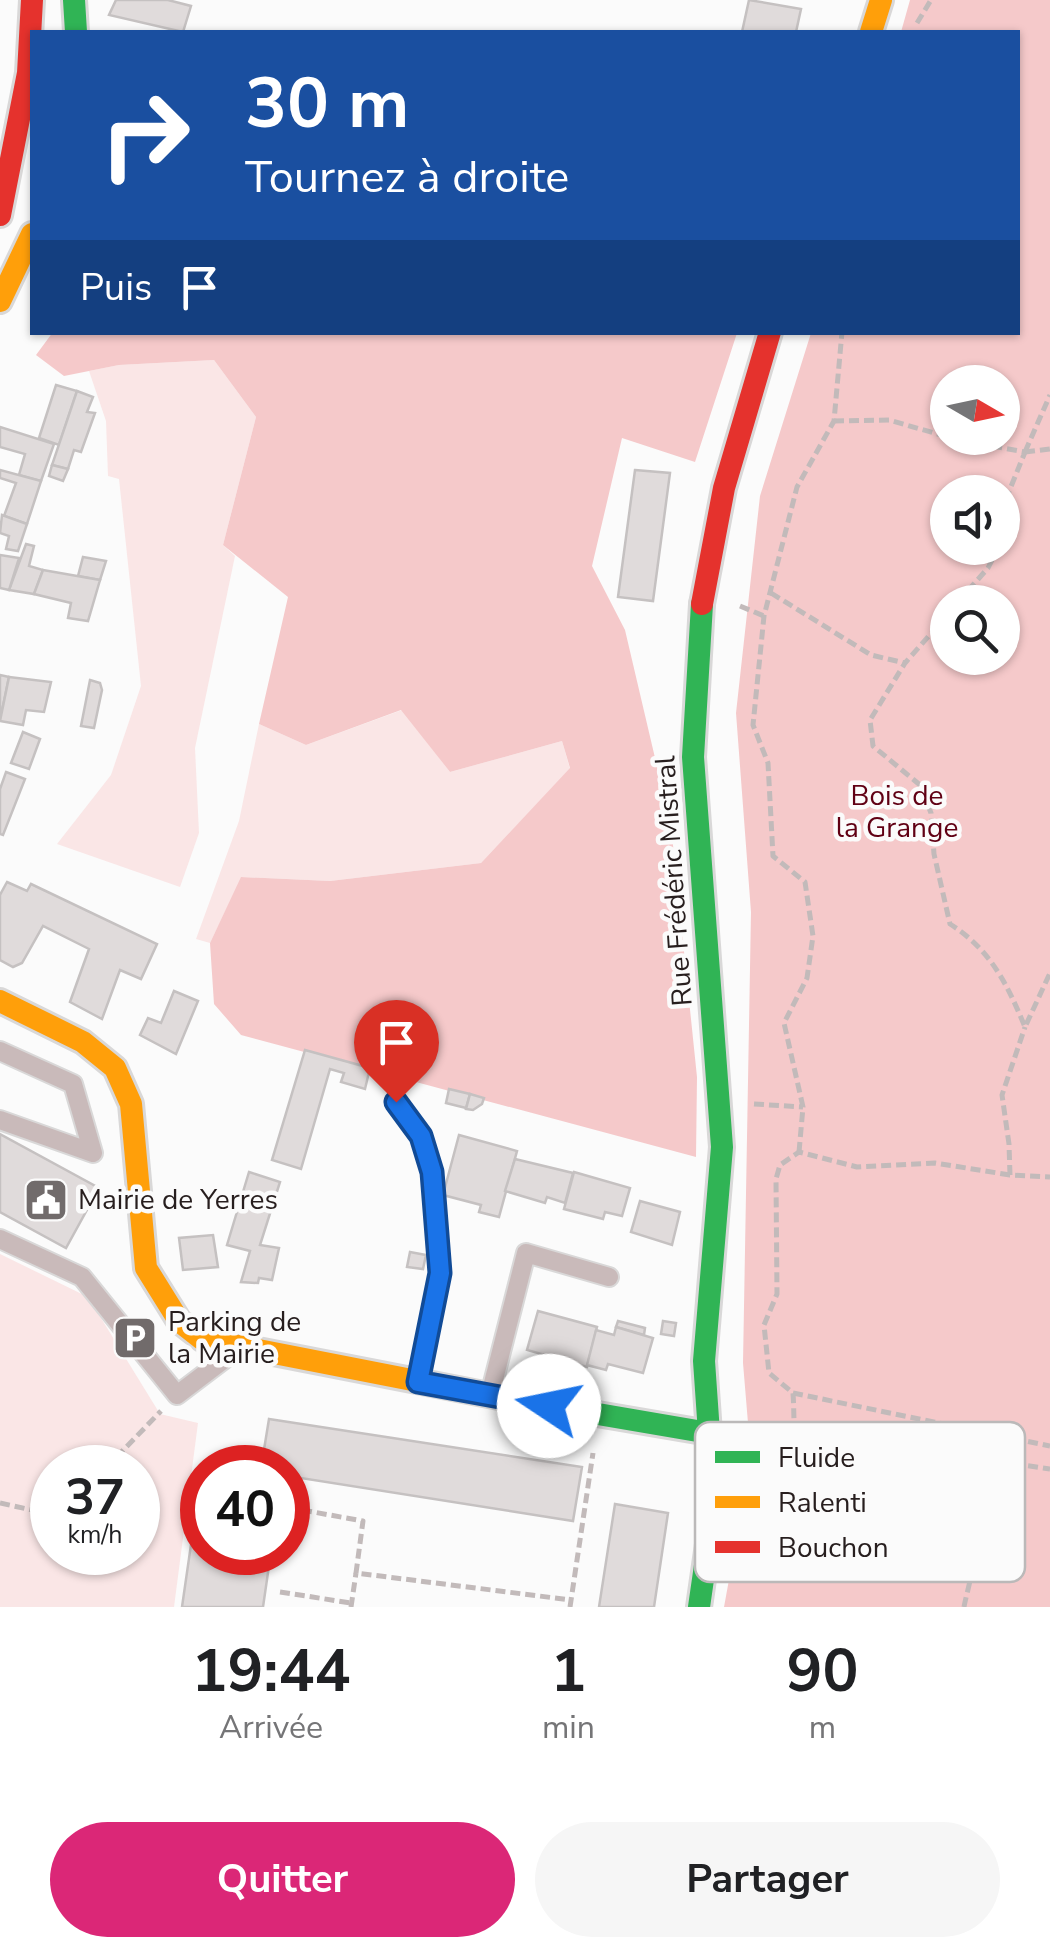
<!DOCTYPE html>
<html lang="fr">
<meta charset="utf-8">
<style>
:root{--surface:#fff;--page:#f6f6f6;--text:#202124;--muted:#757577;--accent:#db2777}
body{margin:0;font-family:"Nunito Sans",sans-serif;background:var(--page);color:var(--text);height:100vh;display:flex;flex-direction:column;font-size:38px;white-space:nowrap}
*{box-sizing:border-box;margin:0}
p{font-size:32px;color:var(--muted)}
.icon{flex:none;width:55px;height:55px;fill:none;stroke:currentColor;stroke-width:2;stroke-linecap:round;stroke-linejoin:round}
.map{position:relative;height:1607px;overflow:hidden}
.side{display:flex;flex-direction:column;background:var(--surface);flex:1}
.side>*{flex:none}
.guide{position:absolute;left:30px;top:30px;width:990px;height:305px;border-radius:0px;box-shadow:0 2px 8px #0004;background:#1a4fa0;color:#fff;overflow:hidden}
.needle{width:65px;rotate:99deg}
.buttons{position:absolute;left:930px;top:365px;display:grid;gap:20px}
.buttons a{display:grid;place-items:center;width:90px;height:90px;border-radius:50%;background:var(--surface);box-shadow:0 2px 8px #0004;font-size:50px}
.speed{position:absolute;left:30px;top:1445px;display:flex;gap:20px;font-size:50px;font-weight:700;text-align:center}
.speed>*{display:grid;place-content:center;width:130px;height:130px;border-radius:50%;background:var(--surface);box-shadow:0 2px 8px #0004;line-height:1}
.speed small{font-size:25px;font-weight:400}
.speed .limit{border:15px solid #d22;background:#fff;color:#111}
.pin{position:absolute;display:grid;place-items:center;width:85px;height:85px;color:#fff;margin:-102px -42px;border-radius:50% 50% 50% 0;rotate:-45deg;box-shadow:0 0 10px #0007}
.pin .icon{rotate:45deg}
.me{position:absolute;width:110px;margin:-55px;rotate:281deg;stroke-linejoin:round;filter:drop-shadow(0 0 8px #0008)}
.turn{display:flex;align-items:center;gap:35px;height:210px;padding:0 50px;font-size:45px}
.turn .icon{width:130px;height:130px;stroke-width:2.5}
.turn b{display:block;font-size:70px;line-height:85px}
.then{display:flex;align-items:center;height:95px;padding:0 50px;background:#0003;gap:20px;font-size:38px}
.eta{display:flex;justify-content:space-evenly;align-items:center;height:170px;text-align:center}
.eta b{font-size:60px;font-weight:700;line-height:70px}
.action{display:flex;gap:20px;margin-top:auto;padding:20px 50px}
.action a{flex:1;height:115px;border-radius:60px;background:var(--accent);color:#fff;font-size:40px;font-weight:700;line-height:115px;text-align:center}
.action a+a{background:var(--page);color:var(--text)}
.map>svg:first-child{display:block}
.green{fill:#fae6e6;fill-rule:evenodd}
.forest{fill:#f5c9ca;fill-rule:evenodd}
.building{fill:#e0dbdb;stroke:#c5c1c1;stroke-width:2.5}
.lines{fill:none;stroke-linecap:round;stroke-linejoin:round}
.lane-casing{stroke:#d9d8d8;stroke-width:22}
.fast-casing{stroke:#d9d8d8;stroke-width:28}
.slow-casing{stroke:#d9d8d8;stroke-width:28}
.jam-casing{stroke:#d9d8d8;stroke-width:28}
.path{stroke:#c2baba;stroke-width:5;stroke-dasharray:10 5;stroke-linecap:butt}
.lane{stroke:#c9baba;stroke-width:18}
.fast{stroke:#30b455;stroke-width:22}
.slow{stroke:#ff9f0a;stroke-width:22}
.jam{stroke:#e5322d;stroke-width:22}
.route-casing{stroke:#114b97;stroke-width:25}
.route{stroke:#1a73e8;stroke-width:18}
.labels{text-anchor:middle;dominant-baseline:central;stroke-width:9;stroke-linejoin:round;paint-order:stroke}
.park-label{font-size:28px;fill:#600014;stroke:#fbfbfb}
.street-label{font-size:28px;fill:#271e1e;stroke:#fbfbfb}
.poi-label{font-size:28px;fill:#271e1e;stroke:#fbfbfb;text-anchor:start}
.key{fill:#fbfbfb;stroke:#bbb9b9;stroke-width:2.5}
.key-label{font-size:28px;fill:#271e1e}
</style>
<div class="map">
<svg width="1050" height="1607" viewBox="0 0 1050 1607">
<rect width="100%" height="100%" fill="#fbfbfb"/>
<g class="green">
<polygon points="214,360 256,417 223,545 235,556 195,748 199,833 180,887 57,844 111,775 141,686 119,479 108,476 106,421 89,371 119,365"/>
<polygon points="402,710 450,772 562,741 570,769 481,863 330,881 242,877 210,943 196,939 239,821 259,724 306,745"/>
<path d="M0,1254l88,43 72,117 38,9 -24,184h-174zM52,1468h86v84h-86z"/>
</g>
<g class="forest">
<path d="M910,0h140v1607h-326l27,-148 -8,-96 8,-451 -15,-199 24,-217 51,-163 207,-1v-300h-117zM948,382h54v56h-54zM948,492h54v56h-54zM948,602h54v56h-54z"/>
<polygon points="53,332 737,333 695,462 622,438 592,566 625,630 671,826 697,1077 696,1157 241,1035 214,1004 210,943 241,877 330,881 481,863 570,768 562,741 450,772 401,710 306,745 259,724 288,597 223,545 256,417 214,360 119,365 64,376 36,355"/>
</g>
<g class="building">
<polygon points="116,0 168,0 191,6 183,32 109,15"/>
<polygon points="749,0 801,9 796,32 742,32"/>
<polygon points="56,385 77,391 59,445 39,438"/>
<polygon points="77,391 93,397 87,412 95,413 81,452 74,450 68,469 52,465"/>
<polygon points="0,427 54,444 41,481 19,475 25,454 0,447"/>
<polygon points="52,465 68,469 63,481 49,476"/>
<polygon points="0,470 41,481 27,524 4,516 16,483 0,478"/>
<polygon points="635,470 670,473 653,601 618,597"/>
<polygon points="2,515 27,524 18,551 6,549 9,536 0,533"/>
<polygon points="26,544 34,546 29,566 43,570 34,594 9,590"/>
<polygon points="0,555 19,558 9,590 0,588"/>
<polygon points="83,557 106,561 100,580 78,576"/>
<polygon points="43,570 100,580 88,621 68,618 71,603 34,594"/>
<polygon points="0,675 9,677 0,720"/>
<polygon points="9,677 51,682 44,712 26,710 23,725 0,721"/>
<polygon points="90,680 100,683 102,690 94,728 81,726"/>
<polygon points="23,732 40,739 29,769 11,763"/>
<polygon points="6,772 25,779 3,835 0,834 0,789"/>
<polygon points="7,882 27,891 31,884 157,944 141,979 120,970 102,1019 70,1002 89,949 43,926 22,963 13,967 0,960 0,895"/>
<polygon points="174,991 198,1001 176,1054 140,1035 148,1018 161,1023"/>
<polygon points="305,1050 370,1068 365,1089 341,1082 344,1073 330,1069 301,1169 272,1160"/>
<polygon points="449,1089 470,1094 466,1108 446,1103"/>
<polygon points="470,1094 484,1098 482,1104 473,1110 466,1109"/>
<polygon points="0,1134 99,1188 66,1248 0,1212"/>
<polygon points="459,1135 517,1151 499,1217 479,1212 481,1205 443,1195"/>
<polygon points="515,1159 573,1173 565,1203 547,1197 545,1203 505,1191"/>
<polygon points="249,1172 280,1182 260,1245 279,1248 272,1280 259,1278 258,1283 241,1282 250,1251 227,1245"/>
<polygon points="574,1172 630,1188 622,1216 605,1212 603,1219 564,1209"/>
<polygon points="640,1201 680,1212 672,1245 631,1232"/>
<polygon points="213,1235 218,1267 183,1270 179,1238"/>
<polygon points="410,1252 426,1255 423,1269 407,1267"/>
<polygon points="538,1311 597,1327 587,1367 527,1350"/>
<polygon points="618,1321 645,1328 644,1335 616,1327"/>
<polygon points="663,1321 676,1323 674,1336 661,1334"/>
<polygon points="616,1327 653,1338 643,1373 608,1364 606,1370 587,1365 596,1330 614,1335"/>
<polygon points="269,1419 582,1467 573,1521 288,1476 288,1468 261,1468"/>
<polygon points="615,1504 668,1513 654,1607 599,1607"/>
<polygon points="195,1517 202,1518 202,1552 271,1552 263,1607 182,1607"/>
</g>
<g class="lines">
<defs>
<g id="lane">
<polyline points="0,1051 73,1084 93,1153 0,1120"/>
<polyline points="397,1102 421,1136 432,1173 440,1273 418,1382"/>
<polyline points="0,1239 82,1277 177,1395 235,1351"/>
<polyline points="490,1395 526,1253 609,1277"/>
</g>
<g id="fast">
<polyline points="74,0 76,32"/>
<polyline points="504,1398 709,1433"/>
<polyline points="699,1607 719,1468 709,1433 704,1361 722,1147 693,757 702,604"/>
</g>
<g id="slow">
<polyline points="871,32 881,0"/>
<polyline points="0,301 32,234"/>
<polyline points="0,1001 83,1042 115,1068 131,1104 146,1268 179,1321 202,1339 504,1398"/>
</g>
<g id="jam">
<polyline points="0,215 28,73 32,0"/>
<polyline points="702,604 724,488 770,332"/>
</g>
</defs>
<use href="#lane" class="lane-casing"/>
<use href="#fast" class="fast-casing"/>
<use href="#slow" class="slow-casing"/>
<use href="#jam" class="jam-casing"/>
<g class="path">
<polyline points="917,23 931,0"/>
<polyline points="834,421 889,420 948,437"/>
<polyline points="948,438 1025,452 1006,499 1002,537"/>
<polyline points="1025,452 1050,395"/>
<polyline points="1025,452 1050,449"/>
<polyline points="771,593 871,655 905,663"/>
<polyline points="958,602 988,568 998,548"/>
<polyline points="740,606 764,616"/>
<path d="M948,614l-43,49 -35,57 3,26 47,39 11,28 3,41 16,70c41,26 57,60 75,103l25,-54"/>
<polyline points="754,1104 803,1107"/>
<polyline points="799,1152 803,1107 784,1023 807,978 813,936 805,882 773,856 768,763 753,725 764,616 797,487 834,421 842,332"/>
<polyline points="1010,1175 1009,1144 1002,1095 1025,1027"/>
<polyline points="793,1393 1050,1446"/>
<polyline points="746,1425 1050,1469"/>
<polyline points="106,1468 161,1411"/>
<polyline points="0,1503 32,1510 52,1505"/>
<polyline points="302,1510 363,1521 356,1573 571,1600"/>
<polyline points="280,1592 351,1603"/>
<polyline points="351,1607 356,1573"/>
<polyline points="570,1607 593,1453"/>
<path d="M964,1607c2,-12 8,-28 7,-40 -2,-24 -26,-54 -52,-55 -18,-1 -37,11 -52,19 -12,-3 -29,-5 -39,-12 -40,-27 -32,-84 -35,-126l-24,-20 -5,-48 13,-31 -1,-115 4,-14 19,-13 58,15 78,-4 75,12 40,2"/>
</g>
<use href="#lane" class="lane"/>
<use href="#fast" class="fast"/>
<use href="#slow" class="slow"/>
<use href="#jam" class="jam"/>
</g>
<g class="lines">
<defs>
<polyline id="route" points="396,1102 421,1136 432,1172 440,1273 418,1382 549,1406"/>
</defs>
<use href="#route" class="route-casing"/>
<use href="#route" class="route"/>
</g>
<defs>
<symbol id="civic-square" viewBox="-11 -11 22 22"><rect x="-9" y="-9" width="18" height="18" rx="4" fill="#716b6b" stroke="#fbfbfb"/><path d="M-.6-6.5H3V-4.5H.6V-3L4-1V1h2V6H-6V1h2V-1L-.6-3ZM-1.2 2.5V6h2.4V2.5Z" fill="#fff"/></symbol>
<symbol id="parking-square" viewBox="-11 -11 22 22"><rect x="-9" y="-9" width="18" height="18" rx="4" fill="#716b6b" stroke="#fbfbfb"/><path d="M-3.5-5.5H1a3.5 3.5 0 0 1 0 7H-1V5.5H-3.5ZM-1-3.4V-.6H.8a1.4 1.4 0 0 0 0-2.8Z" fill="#fff"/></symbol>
</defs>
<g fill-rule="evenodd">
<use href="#civic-square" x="21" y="1175" width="50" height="50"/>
<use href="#parking-square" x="110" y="1313" width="50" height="50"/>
</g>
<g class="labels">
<g class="park-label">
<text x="897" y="796">Bois de<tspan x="897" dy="32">la Grange</tspan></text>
</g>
<g class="street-label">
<text transform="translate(674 881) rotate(-94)">Rue Frédéric Mistral</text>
</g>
<g class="poi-label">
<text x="78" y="1200">Mairie de Yerres</text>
<text x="168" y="1322">Parking de<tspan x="168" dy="32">la Mairie</tspan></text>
</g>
</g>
<rect x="695" y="1422" width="330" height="160" rx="15" class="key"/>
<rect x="715" y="1451" width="45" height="12" fill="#30b455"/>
<rect x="715" y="1496" width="45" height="12" fill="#ff9f0a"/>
<rect x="715" y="1541" width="45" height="12" fill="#e5322d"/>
<g class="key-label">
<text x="778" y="1467">Fluide</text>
<text x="778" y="1512">Ralenti</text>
<text x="778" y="1557">Bouchon</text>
</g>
</svg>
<div class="buttons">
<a><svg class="needle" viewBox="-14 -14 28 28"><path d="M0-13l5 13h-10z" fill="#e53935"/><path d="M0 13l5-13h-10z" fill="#757577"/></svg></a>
<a><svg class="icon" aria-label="sound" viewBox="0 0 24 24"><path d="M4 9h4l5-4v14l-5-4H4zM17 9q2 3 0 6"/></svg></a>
<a><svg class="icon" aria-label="search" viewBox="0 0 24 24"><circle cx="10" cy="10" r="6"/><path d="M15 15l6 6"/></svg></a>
</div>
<div class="speed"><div>37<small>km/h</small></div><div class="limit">40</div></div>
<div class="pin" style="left:396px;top:1102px;background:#d93025"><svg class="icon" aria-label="arrive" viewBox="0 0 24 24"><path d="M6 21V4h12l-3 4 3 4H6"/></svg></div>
<svg class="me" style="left:549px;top:1406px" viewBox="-20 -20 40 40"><circle r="19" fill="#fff"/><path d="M0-13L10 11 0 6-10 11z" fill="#1a73e8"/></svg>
<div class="guide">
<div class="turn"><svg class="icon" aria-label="right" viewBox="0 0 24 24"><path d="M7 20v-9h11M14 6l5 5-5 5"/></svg><div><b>30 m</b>Tournez à droite</div></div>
<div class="then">Puis<svg class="icon" aria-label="arrive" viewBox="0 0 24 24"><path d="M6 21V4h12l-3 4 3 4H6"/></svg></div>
</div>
</div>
<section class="side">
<div class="eta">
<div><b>19:44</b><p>Arrivée</p></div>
<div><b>1</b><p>min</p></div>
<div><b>90</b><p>m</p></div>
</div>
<div class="action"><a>Quitter</a><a>Partager</a></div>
</section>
